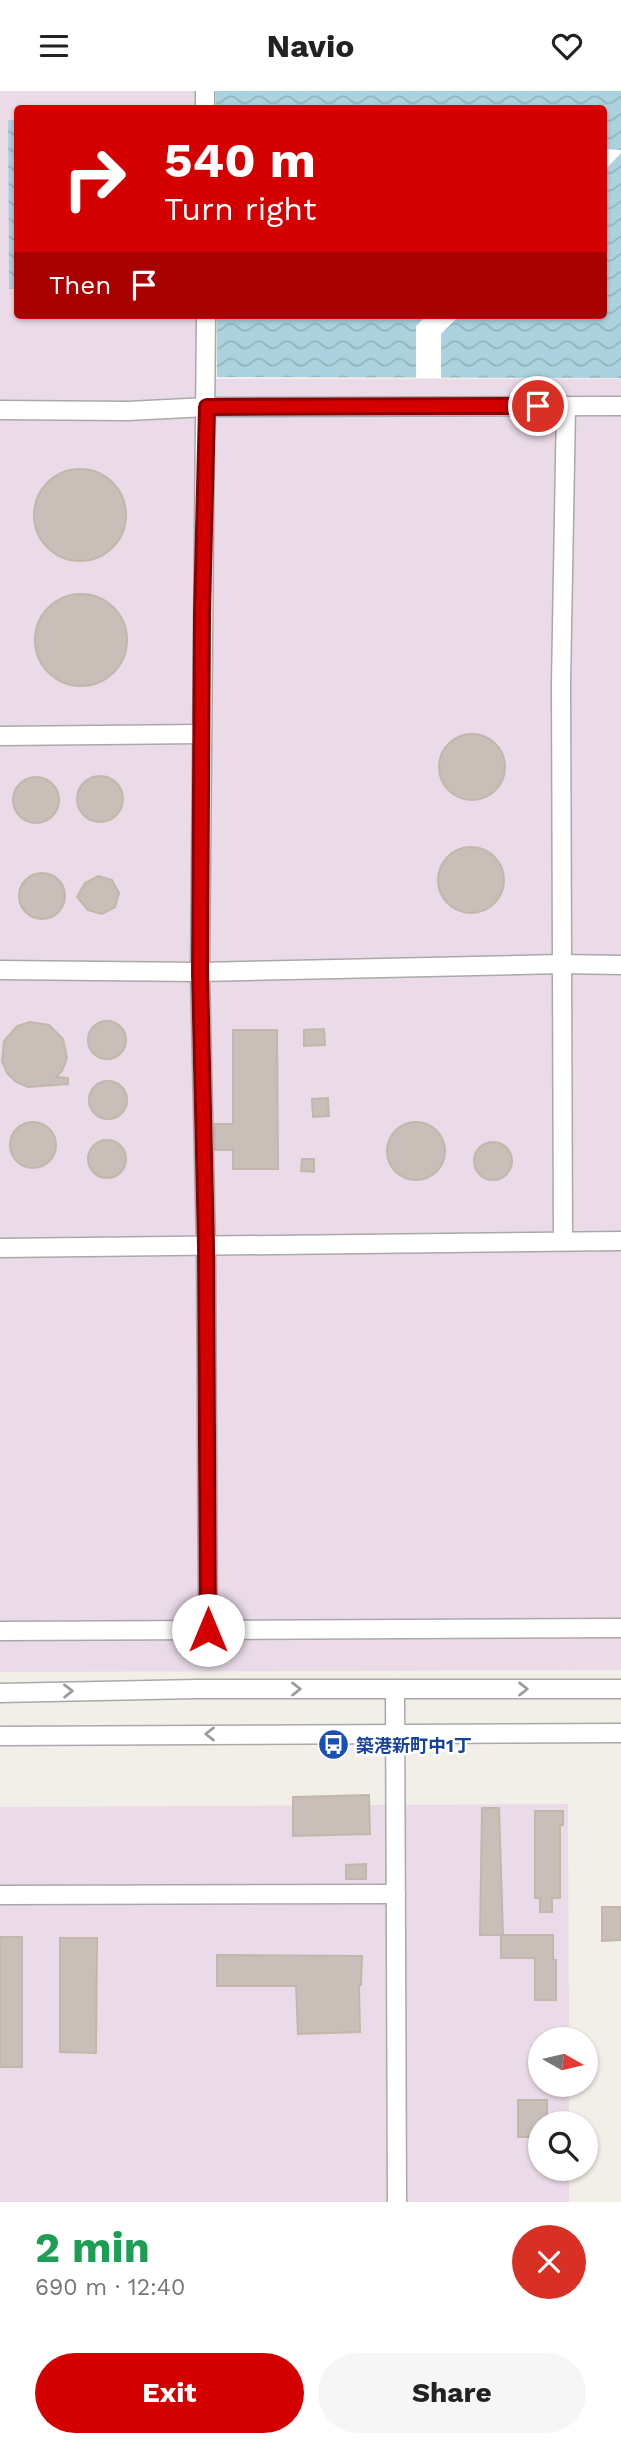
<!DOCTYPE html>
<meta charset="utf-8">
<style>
:root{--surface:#fff;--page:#f6f6f6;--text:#222;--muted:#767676;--accent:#d40000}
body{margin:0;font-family:"Work Sans","Noto Sans JP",sans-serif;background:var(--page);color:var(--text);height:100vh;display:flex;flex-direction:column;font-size:26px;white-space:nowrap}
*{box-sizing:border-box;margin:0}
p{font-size:23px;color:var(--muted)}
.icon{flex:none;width:38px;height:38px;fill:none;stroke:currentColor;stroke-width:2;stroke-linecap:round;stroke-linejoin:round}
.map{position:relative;height:2111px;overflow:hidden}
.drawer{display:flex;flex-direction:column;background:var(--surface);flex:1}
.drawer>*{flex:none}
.banner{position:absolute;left:14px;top:14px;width:593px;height:214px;border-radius:7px;box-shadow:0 2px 5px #0004;background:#d40000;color:#fff;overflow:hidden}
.needle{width:46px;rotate:98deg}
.buttons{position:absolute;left:528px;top:1936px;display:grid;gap:14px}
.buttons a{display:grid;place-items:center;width:70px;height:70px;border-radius:50%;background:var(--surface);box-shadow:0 2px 5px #0004;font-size:35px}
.pin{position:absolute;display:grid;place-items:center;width:60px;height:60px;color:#fff;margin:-30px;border:4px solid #fff;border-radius:50%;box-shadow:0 2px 7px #0007}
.me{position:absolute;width:77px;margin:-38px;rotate:0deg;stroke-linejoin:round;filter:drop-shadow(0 0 5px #0008)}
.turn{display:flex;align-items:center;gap:24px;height:147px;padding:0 35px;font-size:32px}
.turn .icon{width:91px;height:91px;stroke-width:2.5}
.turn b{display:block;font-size:49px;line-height:60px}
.then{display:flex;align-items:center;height:66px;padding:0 35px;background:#0003;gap:14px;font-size:26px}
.round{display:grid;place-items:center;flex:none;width:74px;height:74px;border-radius:37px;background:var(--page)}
.headline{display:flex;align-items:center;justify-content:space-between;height:119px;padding:0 35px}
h1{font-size:42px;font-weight:700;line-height:52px;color:#1e9e55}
.cta{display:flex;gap:14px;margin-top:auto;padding:14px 35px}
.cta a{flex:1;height:80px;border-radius:42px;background:var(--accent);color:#fff;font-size:28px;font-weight:700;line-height:80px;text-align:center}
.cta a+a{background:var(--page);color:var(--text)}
header{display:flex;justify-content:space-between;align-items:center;height:91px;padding:0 35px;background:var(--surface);font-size:32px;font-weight:700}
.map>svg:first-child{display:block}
.industrial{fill:#ebdbe8}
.water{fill:url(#water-waves)}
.pier{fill:#fff}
.building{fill:#c7bfb8;stroke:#c4b6ab;stroke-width:2}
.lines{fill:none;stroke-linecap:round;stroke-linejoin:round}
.minor-casing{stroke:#a9a9a9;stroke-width:21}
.minor{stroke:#fff;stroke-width:18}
.oneway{stroke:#9c9c9c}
.route-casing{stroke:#8a0000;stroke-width:18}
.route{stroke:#d40000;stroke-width:12}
.labels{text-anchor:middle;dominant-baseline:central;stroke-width:5;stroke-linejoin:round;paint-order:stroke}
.transit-label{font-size:18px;font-weight:bold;fill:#164399;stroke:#fff;text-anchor:start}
</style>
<header><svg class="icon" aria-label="menu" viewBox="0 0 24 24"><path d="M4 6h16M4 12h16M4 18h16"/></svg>Navio<svg class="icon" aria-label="heart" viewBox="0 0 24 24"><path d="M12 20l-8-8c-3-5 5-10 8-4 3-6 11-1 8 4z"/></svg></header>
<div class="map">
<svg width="621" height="2111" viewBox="0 0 621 2111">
<defs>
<pattern id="water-waves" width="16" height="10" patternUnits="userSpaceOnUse" patternTransform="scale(1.75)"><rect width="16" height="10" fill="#aad3df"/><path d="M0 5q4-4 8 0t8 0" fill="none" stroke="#92b5bf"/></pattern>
</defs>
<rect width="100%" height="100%" fill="#f2efe9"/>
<g class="industrial">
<polygon points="0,0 215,0 215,17 18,18 18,224 216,224 216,288 621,288 621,1579 0,1581"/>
<polygon points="568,1713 569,1948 541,1948 541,1993 569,1993 569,2032 541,2032 541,2077 569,2077 569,2111 0,2111 0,1716"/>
</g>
<g class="water">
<polygon points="216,0 621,0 621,287 217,286 217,224 604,224 604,18 216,18"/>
<polygon points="8,29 17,29 17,198 9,198"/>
</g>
<g class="pier">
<polygon points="604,58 621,59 621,62 604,80"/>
<polygon points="427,224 460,224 441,243 441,287 416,287 416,235"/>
</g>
<g class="building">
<circle cx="80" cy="424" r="46"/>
<circle cx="81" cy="549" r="46"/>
<circle cx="472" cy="676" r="33"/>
<circle cx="100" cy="708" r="23"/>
<circle cx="36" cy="709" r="23"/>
<circle cx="471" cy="789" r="33"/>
<circle cx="42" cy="805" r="23"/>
<polygon points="98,785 112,789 119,802 115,816 102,823 88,819 77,806 85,792"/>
<circle cx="107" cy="949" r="19"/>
<polygon points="30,931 49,934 63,948 67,967 62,980 56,986 68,987 68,993 28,996 16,991 7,982 2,970 4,950 17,935"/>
<polygon points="324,938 325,954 304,955 304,939"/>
<polygon points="233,939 277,939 278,1078 233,1078 233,1059 215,1059 215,1033 233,1033"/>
<circle cx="108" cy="1009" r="19"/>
<polygon points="328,1007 329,1025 313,1026 312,1008"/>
<circle cx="33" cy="1054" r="23"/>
<circle cx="416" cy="1060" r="29"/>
<circle cx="107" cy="1068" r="19"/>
<circle cx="493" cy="1070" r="19"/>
<polygon points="302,1068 314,1068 314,1081 301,1080"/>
<polygon points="369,1704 370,1743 293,1745 293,1706"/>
<polygon points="482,1717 499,1717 503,1844 553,1844 553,1869 556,1869 556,1909 535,1909 535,1867 501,1867 501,1844 480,1844"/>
<polygon points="535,1720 563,1720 563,1734 560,1734 560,1807 552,1807 552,1821 540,1821 540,1807 535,1807"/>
<polygon points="366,1773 366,1788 346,1788 346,1774"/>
<polygon points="602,1816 621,1816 621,1849 602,1850"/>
<rect x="0" y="1846" width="22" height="130"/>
<polygon points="60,1847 97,1847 96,1962 60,1961"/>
<polygon points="217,1864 362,1865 361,1894 359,1894 360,1941 298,1943 296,1895 217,1895"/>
<polygon points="518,2009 547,2009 547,2032 541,2032 541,2046 518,2046"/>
</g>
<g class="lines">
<defs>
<g id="minor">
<polyline points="205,0 205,18"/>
<polyline points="206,224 200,881 206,1156 208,1539"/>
<polyline points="0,319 128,320 207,316 621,315"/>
<polyline points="0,645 201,643"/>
<polyline points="0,879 200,881 561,873 621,874"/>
<polyline points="563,1150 561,592 566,315"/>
<polyline points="0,1157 621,1150"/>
<polyline points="0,1540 621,1537"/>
<polyline points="395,1598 397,2111"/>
<polyline points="0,1602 197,1598 621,1598"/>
<polyline points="0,1645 621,1642"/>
<polyline points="0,1804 396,1803"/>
</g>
</defs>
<use href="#minor" class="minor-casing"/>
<use href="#minor" class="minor"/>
</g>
<defs><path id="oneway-chevron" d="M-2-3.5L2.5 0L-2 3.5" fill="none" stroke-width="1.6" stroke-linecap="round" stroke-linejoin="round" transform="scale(1.75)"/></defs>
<g class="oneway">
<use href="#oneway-chevron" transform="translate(296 1598)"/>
<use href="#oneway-chevron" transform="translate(523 1598)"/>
<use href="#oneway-chevron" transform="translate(68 1600) rotate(-1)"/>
<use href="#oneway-chevron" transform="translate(210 1643) rotate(180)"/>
</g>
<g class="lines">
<defs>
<polyline id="route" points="208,1539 206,1156 200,881 202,523 207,316 538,315"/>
</defs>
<use href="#route" class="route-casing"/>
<use href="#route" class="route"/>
</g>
<defs>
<symbol id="bus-disc" viewBox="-11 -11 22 22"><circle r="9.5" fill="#1a4fb4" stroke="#fff"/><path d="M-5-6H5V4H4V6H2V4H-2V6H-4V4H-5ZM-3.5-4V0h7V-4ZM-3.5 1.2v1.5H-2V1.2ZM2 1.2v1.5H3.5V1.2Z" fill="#fff"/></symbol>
</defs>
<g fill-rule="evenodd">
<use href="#bus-disc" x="316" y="1636" width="35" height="35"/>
</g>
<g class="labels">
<g class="transit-label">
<text x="356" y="1654">築港新町中1丁</text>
</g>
</g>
</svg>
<div class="buttons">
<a><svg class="needle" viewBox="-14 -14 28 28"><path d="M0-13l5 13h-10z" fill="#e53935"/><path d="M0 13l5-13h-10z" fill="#767676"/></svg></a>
<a><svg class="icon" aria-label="search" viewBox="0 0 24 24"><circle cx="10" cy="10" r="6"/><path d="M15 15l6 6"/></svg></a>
</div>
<div class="pin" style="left:538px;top:315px;background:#d93025"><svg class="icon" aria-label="arrive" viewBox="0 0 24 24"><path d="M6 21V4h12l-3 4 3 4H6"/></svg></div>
<svg class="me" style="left:208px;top:1539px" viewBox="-20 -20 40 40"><circle r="19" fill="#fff"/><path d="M0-13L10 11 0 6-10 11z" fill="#d40000"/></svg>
<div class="banner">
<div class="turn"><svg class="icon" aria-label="right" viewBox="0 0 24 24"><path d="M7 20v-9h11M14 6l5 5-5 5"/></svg><div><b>540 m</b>Turn right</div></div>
<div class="then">Then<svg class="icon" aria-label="arrive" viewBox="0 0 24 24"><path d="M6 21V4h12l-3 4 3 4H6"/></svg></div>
</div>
</div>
<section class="drawer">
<div class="headline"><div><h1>2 min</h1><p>690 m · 12:40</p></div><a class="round" style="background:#d93025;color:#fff"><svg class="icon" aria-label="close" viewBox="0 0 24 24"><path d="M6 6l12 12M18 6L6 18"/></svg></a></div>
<div class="cta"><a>Exit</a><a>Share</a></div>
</section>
